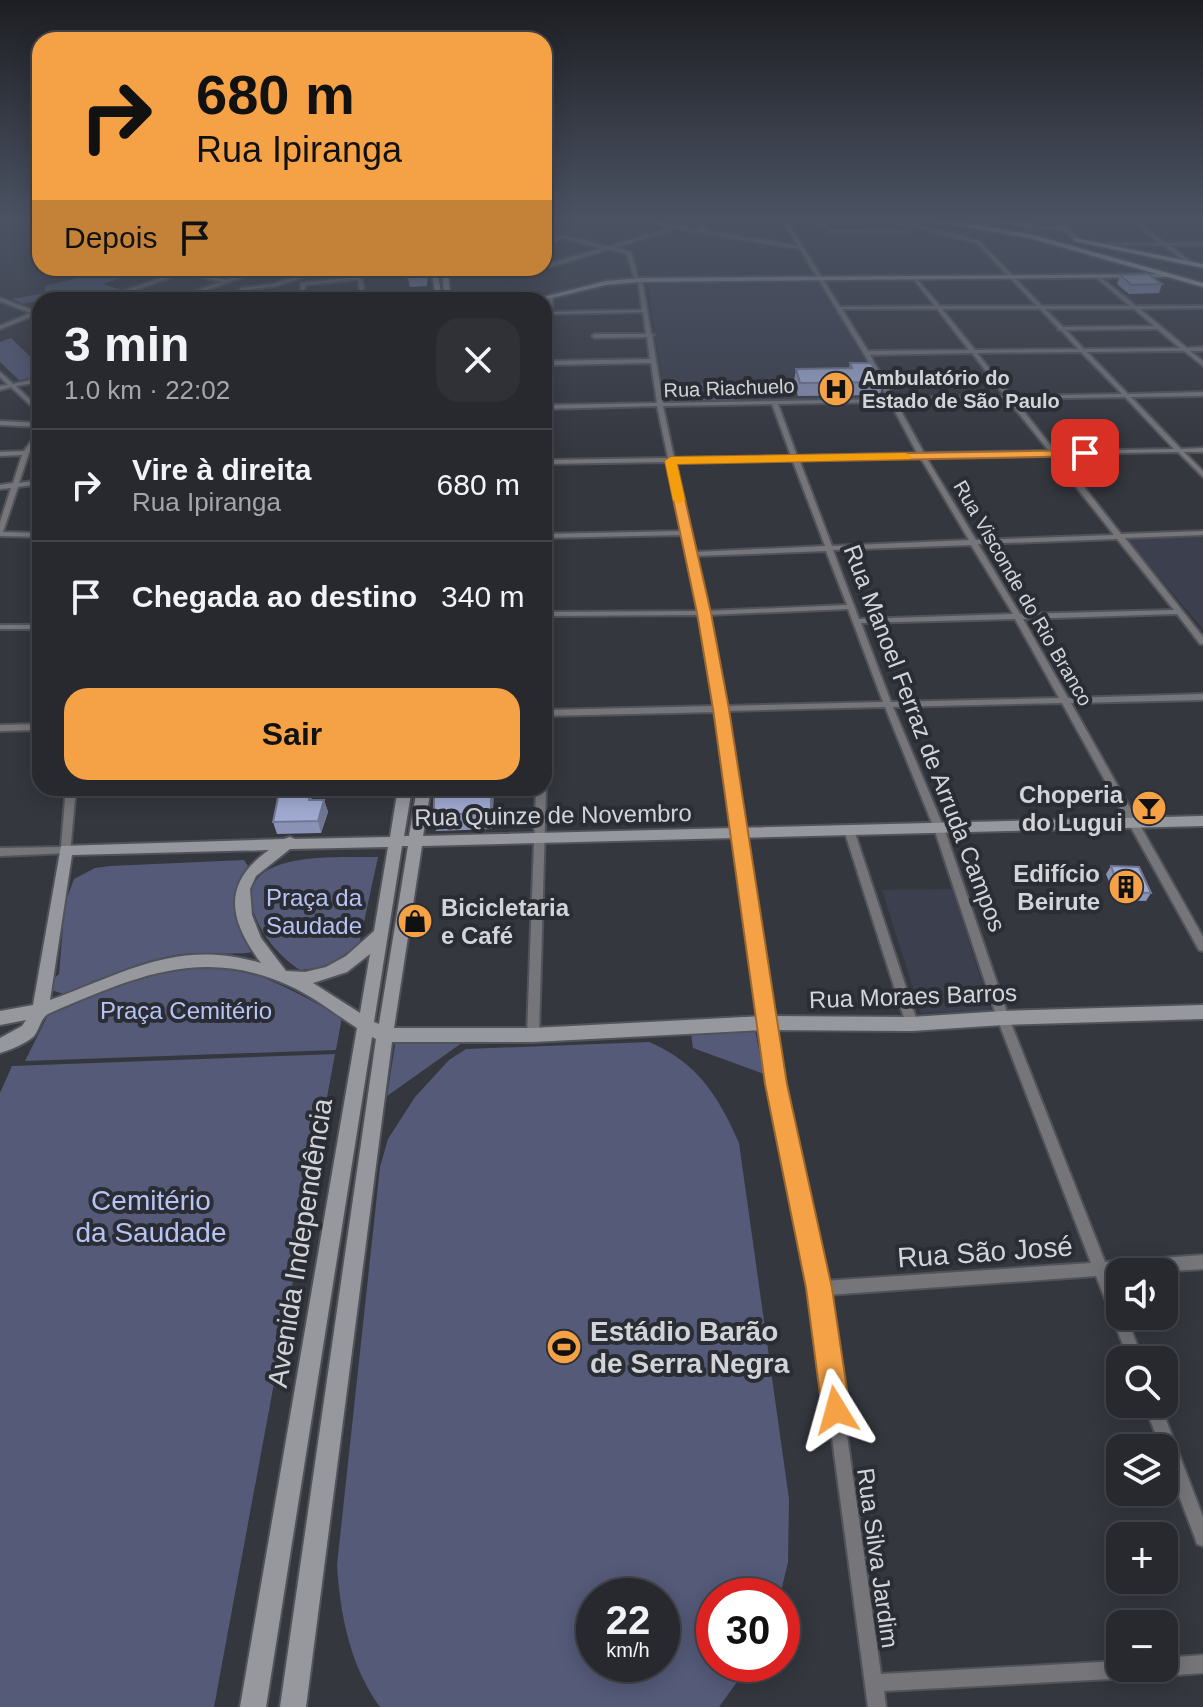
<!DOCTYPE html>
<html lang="pt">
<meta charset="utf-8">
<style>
:root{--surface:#28292f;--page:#303137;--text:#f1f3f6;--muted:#a5a6aa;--line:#44454b;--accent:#f5a246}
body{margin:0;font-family:Helvetica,sans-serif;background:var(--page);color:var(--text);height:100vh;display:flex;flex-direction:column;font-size:30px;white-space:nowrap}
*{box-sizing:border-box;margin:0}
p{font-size:26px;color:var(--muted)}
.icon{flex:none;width:44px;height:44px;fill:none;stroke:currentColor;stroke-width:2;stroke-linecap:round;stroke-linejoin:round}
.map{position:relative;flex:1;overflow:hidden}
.drawer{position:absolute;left:32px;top:292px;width:520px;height:504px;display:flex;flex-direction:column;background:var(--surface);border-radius:24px;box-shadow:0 4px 20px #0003,0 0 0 2px var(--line)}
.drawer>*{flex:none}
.hud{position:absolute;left:32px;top:32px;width:520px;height:244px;border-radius:24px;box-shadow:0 4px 20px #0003,0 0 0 2px var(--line);background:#f5a246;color:#111;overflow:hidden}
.fabs{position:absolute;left:1106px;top:1258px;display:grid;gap:16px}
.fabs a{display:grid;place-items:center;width:72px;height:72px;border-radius:16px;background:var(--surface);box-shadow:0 4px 20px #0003,0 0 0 2px var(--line);font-size:40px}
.speed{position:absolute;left:576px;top:1578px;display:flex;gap:16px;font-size:40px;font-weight:700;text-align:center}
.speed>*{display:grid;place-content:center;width:104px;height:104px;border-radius:50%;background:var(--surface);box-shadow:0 4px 20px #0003,0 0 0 2px var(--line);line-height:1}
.speed small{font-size:20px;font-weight:400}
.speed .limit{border:12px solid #d22;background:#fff;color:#111}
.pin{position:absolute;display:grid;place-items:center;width:68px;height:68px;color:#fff;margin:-34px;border-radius:16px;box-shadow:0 4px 12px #0006}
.me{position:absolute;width:88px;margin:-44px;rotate:352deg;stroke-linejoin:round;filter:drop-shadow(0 0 6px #0008)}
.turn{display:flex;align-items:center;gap:28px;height:168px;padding:0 32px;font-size:36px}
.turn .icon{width:104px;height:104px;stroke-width:2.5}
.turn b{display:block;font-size:56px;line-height:68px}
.then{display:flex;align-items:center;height:76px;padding:0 32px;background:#0003;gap:16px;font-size:30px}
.round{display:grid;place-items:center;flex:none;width:84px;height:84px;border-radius:24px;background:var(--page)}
.head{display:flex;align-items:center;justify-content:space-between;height:136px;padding:0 32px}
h1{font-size:48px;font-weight:600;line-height:60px}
.cta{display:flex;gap:16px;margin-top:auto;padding:16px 32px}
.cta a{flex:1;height:92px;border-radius:24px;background:var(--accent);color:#111;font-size:32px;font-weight:600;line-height:92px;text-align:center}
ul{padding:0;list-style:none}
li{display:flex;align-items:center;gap:24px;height:112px;padding:0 32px;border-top:2px solid var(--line)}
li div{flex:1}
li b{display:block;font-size:30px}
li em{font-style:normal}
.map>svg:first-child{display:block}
.built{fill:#3c3f4d}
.green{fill:#545a78;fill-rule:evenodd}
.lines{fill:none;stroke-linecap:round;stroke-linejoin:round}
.minor-casing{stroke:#51535b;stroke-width:4}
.tertiary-casing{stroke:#51535b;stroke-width:4}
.secondary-casing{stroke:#51535b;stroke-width:4}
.primary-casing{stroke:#51535b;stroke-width:4}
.minor{fill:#75757a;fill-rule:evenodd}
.tertiary{fill:#75757a;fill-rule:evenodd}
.secondary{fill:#97989e;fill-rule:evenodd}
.primary{fill:#b1b3bb;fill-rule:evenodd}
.wall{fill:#8a92b5}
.shaded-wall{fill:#717793}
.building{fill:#a1aad2;stroke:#717793;stroke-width:2}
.route{fill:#f5a246;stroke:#9f692e;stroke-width:2}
.slow{fill:#f59e0b}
.labels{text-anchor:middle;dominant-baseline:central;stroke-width:8;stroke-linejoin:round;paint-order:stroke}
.far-poi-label{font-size:20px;font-weight:bold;fill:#d2d4d9;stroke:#2b2d34;text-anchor:start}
.far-street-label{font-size:20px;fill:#d2d4d9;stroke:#2b2d34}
.street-label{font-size:24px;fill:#d2d4d9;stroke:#2b2d34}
.poi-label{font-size:24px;font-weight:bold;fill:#d2d4d9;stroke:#2b2d34;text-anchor:end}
.park-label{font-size:24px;fill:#b8c3f5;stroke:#2b2d34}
.near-park-label{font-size:28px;fill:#b8c3f5;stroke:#2b2d34}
.near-street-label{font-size:28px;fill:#d2d4d9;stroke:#2b2d34}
.near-poi-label{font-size:28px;font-weight:bold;fill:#d2d4d9;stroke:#2b2d34;text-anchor:start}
</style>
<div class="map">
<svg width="1203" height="1707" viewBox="0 0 1203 1707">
<rect width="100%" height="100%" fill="#35373f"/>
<g class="built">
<polygon points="818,279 887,398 665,403 648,282"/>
<polygon points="1203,536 1203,629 1126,538"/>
<polygon points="952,889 991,1011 921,1013 882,890"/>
</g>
<g class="green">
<polygon points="116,268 137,273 103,284 121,290 104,296 86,291 23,304 12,299 45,293 45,286"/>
<polygon points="11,338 40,366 40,376 19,380 0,362 0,342"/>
<polygon points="729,383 735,400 684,400 681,384"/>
<path d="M378,857l-19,88 -34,22 -25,3c-20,-13 -38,-34 -46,-57 -22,-65 87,-55 124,-56z"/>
<path d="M244,860l4,6c-22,28 -11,56 3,86 -6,3 -54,0 -68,2 -46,6 -78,25 -120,40l-14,-5 -1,-5 11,-10 4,-47v-18l11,-30 21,-11 15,-2z"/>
<path d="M224,964c42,11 79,32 118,53l-6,33 -311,11 25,-50 115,-44z"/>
<polygon points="755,1030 764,1074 693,1048 691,1033"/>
<polygon points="396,1039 466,1040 387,1096"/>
<path d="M649,1042c48,20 70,55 90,101l50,356 -1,63 -8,34h-66v68h36l-31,43h-339c-30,-41 -40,-93 -43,-142l43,-398 8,-28 27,-42 34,-37 17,-11zM594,1596h68v68h-68z"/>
<polygon points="335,1054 214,1707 0,1707 0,1093 12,1066"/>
</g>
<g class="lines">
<defs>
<g id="minor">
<path d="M620,218h12l71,12 -4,-12h4l4,13 91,15 -17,-28h4l55,89 95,-1 -23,-29 2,-1 26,30h97l-60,-63 -99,-25h9l92,23 63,65h88l-32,-27 2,-2 36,29h67v2l-63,1 47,39 16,-1v4h-13l13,10v5l-19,-15 -97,1 41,42 75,-2v4l-72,1 50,52 22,-1v4h-19l19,19v6l-25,-25 -120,2 63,80 82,-3v4l-78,3 78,99v7h-3l-23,-30 -154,5 45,79 135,-4v6l-132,3 132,234v14l-4,-1 -137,-247 -169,4 51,121 65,190 96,244 98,-7v14l-45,3h-38v3h-10l10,26v15h6l17,44h-14l-33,-84 -269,19 54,379 239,-13v7h44v-10l39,-3v18l-39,3 -6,-3 -2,-3 -2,4 -6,3 -264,14 2,16h-18l-56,-419 -42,-204 -53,-372 -173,4v-6l172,-4 -15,-91 -157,1v-4l156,-1 -12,-55 -2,-2 2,-2 -4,-17 -140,3v-4l139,-3 -14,-69 -125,2v-4l124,-2 -11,-52 -110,3 -1,3 -2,1v-51l5,-66 2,-1 2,1 -1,16 90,-2 -4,-30 4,-1 9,55 3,1 -2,1 11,67 225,-4 -21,-40 -67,-110 -92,-15 -2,1 -2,-2zM842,309h95l32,41 -101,1zM942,309h98l18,19v2h3l17,19 -103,1zM1045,309h89l20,17 -91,1zM643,312l3,22h-51l-3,2 3,2 52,-1 3,22 -100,2 2,-47zM1157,329l23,19 -96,1 -18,-19zM1081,352l41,42 -111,2 -34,-43zM972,353l33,43 -111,2 -24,-43zM651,363l6,40 -110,2 2,-40zM1125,397l49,52 -119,2 -41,-52zM1008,400l41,51 -125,2 -28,-51zM890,402l27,51 -120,3 -19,-52zM772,404l19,52 -117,2 -11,-52zM1051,455l63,80 -138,5 -50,-83zM920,457l49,83 -137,6 -33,-87zM792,459l33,87 -130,6 -20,-91zM1117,539l57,71 -154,4 -42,-70zM971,545l42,69 -154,5 -26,-69zM826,551l21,54 -140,6 -11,-55zM848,609l35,93 -158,4 -17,-91zM1015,619l44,79 -168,4 -30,-79zM885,707l49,121 63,190 94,245 -267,18 -42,-197 -56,-373z"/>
<polygon points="813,218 818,218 831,230 911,231 830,232"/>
<polygon points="40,219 40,221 0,223 0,221"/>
<polygon points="1132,219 1203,219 1203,221 1137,222 1165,243 1203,243 1203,245 1169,245 1193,263 1193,265 1189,265 1163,245 1093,244 1160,243 1132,222 1054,222"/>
<polygon points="668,229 671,230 613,248 631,252 638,278 634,277 627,254 609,249 550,267 544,266 544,263 548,264 604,248 564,238 544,246 544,243 559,237 544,233 544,231 608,247"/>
<polygon points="166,268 184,270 197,268 189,272 226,280 263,268 269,268 177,300 170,300 222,282 184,273 105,300 98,300 179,272"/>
<polygon points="325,268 332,268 276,286 245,290 230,300 225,300 242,288 273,284"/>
<polygon points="357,268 361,268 365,300 361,300 358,280 305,285 305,300 301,300 301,283 358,277"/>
<polygon points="474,268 482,268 445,277 443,276"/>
<polygon points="0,298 40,313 40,316 35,315 0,329 0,326 31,313 0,301"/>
<polygon points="0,372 13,384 40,378 40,382 16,386 40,409 40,414 11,387 0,390 0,386 8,385 0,377"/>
<polygon points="0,421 40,423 40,427 0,425"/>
<polygon points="40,431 40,437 29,453 19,483 40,480 40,484 18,487 3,532 40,533 40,537 0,536 0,522 11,488 0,489 0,485 13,483 22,455 0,456 0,452 24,451 38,432"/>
<rect x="0" y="625" width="40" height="4"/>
<polygon points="40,724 40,730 0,731 0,725"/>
<polygon points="544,786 546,788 539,1035 537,1039 533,1040 529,1039 527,1035 536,788 544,788"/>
<polygon points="66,788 76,788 70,853 0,856 0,848 61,847"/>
<polygon points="849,827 854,830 918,1024 916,1027 912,1029 908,1027 906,1024 844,830"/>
<polygon points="1144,1404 1160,1404 1203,1517 1203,1546 1197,1544 1195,1538 1164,1456 1164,1448 1161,1448"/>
</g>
<polygon id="tertiary" points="1050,218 1055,218 1080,239 1080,241 1076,241 1062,229 1023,230 1059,227"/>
<g id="secondary">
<polygon points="431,268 437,268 442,300 436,300"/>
<polygon points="442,268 448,268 450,295 454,300 448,300 444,295"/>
<polygon points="1170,274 1172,277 640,282 606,285 543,300 532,300 606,281 640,278"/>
<path d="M398,788h14l-8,48h5l8,-48h14l-8,48 780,-20v10l-781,20 -28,182h139l233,-12 146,1 91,-6 200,-6v14l-200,6 -91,6 -146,-1 -233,12h-141l-86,665h-26l96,-668 -4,-2 -106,670h-26l117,-679c-22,-14 -43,-31 -67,-42 -88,-41 -158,-8 -240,27 -10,4 -10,17 -17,24 -8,7 -23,13 -33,16v-15l22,-12 4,-6 -26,5v-14l33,-6 28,-159 223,-7 6,-2 5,2 95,-2zM402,846h6l-29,178 -5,-2zM388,847l-14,84 -28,25 -20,11 -21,5 -19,-1 -25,-33 -9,-23 -2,-26 6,-13 34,-27zM269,850c-47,33 -41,69 -8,113 -83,-25 -136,10 -211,37l22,-145zM370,954l-10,59 -47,-30 34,-11z"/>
</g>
<g id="primary">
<polygon points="916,218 934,218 1030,234 1203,283 1203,287 1029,238"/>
<polygon points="1075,238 1203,264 1203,268 1073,241"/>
</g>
</defs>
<use href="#minor" class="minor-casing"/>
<use href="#tertiary" class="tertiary-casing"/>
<use href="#secondary" class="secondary-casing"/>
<use href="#primary" class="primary-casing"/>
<use href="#minor" class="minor"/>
<use href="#tertiary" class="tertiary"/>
<use href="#secondary" class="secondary"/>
<use href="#primary" class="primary"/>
</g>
<g class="wall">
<polygon points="968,218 1038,218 1033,226 1027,227"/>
<polygon points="428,268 427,286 410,287 408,278"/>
<polygon points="1120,275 1162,284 1159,293 1129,294 1117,284"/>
<polygon points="850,363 883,382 880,395 798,396 794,382 796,369 849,368"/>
<polygon points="437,788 494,788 492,829 436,831 434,815"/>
<polygon points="307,793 310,793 312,800 324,800 328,812 321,833 277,834 273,822"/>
<polygon points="1111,866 1151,893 1146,901 1116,900 1106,874"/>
</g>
<g class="shaded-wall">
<polygon points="1029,218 1038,218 1033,226 1027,227"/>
<polygon points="302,788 309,788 304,805 300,793"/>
<polygon points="491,788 494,788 492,829 491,813"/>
<polygon points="324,800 328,812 321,833 318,821"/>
</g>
<g class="building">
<polygon points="409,268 427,268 426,277 408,278"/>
<polygon points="1148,274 1162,284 1132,285 1120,275"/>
<polygon points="850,363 871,363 883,382 800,383 796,369 852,368"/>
<polygon points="280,788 302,788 300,793 310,793 309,800 324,800 318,821 273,822"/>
<polygon points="437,788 491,788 491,813 434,815 434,797"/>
<polygon points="1111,866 1139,867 1151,893 1121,892"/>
</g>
<linearGradient id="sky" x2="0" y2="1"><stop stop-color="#1d1e23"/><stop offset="0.48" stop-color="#4b5363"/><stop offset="1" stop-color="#4b5363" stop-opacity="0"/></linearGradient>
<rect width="1203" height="457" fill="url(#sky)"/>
<polygon class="route" points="1085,450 1091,453 1089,456 677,464 711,613 729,709 787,1084 832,1288 850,1410 845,1420 836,1424 826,1420 822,1410 806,1288 765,1084 713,709 697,613 665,461 671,457"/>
<polygon class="slow" points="906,453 912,457 910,459 677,464 685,500 679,504 673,500 665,461 671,457"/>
<defs>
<symbol id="hospital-disc" viewBox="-11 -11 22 22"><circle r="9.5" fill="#f5a246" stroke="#2b2d34"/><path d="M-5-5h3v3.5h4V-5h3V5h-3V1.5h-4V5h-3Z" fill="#111"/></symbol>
<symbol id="bar-disc" viewBox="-11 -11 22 22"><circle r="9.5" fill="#f5a246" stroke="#2b2d34"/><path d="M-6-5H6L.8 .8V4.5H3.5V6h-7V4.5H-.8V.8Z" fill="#111"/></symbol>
<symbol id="building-disc" viewBox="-11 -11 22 22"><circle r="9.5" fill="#f5a246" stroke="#2b2d34"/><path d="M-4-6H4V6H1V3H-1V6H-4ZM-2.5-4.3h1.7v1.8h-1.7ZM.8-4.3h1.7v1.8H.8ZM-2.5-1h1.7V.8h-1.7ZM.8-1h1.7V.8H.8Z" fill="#111"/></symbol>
<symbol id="shop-disc" viewBox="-11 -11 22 22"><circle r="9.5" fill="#f5a246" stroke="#2b2d34"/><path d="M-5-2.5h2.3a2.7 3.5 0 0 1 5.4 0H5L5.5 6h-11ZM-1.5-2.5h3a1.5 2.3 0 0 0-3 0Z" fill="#111"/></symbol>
<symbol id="stadium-disc" viewBox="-11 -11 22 22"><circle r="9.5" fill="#f5a246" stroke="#2b2d34"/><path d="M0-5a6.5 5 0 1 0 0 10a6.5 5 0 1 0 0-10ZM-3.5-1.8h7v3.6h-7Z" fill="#111"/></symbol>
</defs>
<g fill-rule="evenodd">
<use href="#hospital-disc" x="816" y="369" width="40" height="40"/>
<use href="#bar-disc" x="1129" y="788" width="40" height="40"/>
<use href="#building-disc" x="1106" y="867" width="40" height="40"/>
<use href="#shop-disc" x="395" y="901" width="40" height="40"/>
<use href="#stadium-disc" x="544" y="1327" width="40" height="40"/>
</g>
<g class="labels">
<g class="far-poi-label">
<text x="862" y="378">Ambulatório do<tspan x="862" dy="23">Estado de São Paulo</tspan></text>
</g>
<g class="far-street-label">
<text transform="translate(729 388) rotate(-2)">Rua Riachuelo</text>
<text transform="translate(1023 593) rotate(60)">Rua Visconde do Rio Branco</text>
</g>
<g class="street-label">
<text transform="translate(925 738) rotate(69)">Rua Manoel Ferraz de Arruda Campos</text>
<text transform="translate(553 815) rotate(-1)">Rua Quinze de Novembro</text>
<text transform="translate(913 996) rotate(-2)">Rua Moraes Barros</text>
<text transform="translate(878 1558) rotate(82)">Rua Silva Jardim</text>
</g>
<g class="poi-label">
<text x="1123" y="794">Choperia<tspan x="1123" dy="28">do Lugui</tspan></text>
<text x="1100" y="873">Edifício<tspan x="1100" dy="28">Beirute</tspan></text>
<text x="441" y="907" text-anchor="start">Bicicletaria<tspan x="441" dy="28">e Café</tspan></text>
</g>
<g class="park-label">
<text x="314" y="897">Praça da<tspan x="314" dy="28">Saudade</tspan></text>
<text x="186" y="1010">Praça Cemitério</text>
</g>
<g class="near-park-label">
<text x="151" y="1200">Cemitério<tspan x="151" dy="32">da Saudade</tspan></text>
</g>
<g class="near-street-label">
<text transform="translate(300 1243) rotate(-81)">Avenida Independência</text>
<text transform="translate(985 1252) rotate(-4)">Rua São José</text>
</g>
<g class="near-poi-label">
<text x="590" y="1331">Estádio Barão<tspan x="590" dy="32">de Serra Negra</tspan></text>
</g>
</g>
</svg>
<div class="fabs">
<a><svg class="icon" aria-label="sound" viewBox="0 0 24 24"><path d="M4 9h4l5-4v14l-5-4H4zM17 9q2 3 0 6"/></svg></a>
<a><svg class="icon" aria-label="search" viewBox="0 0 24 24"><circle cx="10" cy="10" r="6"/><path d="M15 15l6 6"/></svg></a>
<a><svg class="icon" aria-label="layers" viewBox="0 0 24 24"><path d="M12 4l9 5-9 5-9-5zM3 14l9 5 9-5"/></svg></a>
<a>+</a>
<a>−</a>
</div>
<div class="speed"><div>22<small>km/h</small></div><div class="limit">30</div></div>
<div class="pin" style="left:1085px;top:453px;background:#d93025"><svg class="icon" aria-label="arrive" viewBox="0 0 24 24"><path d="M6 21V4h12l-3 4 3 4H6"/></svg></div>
<svg class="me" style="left:836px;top:1410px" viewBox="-20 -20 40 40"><path d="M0-17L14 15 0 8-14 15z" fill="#f5a246" stroke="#fff" stroke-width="4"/></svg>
<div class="hud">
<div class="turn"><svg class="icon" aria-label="right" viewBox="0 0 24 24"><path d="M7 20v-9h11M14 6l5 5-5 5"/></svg><div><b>680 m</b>Rua Ipiranga</div></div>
<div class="then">Depois<svg class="icon" aria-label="arrive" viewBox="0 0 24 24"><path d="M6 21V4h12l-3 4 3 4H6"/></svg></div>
</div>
<section class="drawer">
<div class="head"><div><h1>3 min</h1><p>1.0 km · 22:02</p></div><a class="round"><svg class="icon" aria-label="close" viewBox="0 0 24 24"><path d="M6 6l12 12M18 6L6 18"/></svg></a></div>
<ul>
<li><svg class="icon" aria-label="right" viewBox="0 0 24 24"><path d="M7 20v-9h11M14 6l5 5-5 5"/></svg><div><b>Vire à direita</b><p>Rua Ipiranga</p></div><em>680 m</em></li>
<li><svg class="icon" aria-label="arrive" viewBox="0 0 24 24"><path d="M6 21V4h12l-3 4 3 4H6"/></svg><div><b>Chegada ao destino</b></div><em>340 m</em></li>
</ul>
<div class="cta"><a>Sair</a></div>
</section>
</div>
